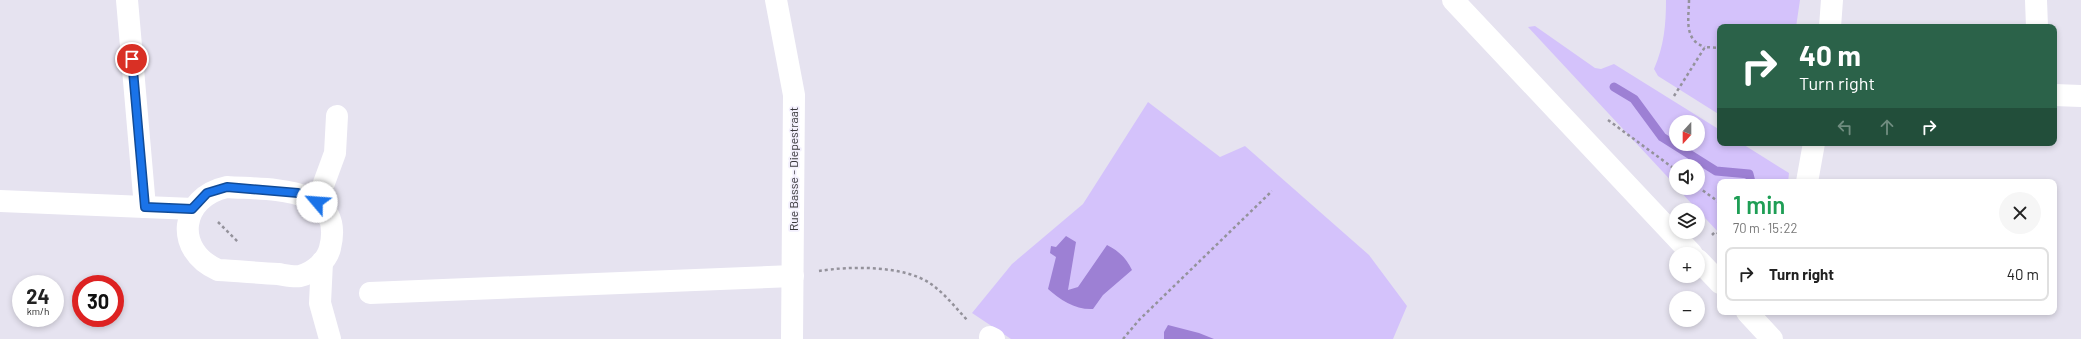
<!DOCTYPE html>
<meta charset="utf-8">
<style>
:root{--surface:#fff;--page:#f6f6f6;--text:#222;--muted:#767676;--line:#e0e0e0}
body{margin:0;font-family:Barlow,sans-serif;background:var(--page);color:var(--text);height:100vh;display:flex;flex-direction:column;font-size:15px;white-space:nowrap}
*{box-sizing:border-box;margin:0}
p{font-size:13px;color:var(--muted)}
.icon{flex:none;width:22px;height:22px;fill:none;stroke:currentColor;stroke-width:2;stroke-linecap:round;stroke-linejoin:round}
.map{position:relative;flex:1;overflow:hidden}
.details{position:absolute;left:1717px;top:179px;width:340px;height:136px;display:flex;flex-direction:column;background:var(--surface);border-radius:8px;box-shadow:0 2px 6px #0003}
.details>*{flex:none}
.hud{position:absolute;left:1717px;top:24px;width:340px;height:122px;border-radius:8px;box-shadow:0 2px 6px #0003;background:#2b6249;color:#fff;overflow:hidden}
.needle{width:26px;rotate:201deg}
.buttons{position:absolute;left:1669px;top:115px;display:grid;gap:8px}
.buttons a{display:grid;place-items:center;width:36px;height:36px;border-radius:50%;background:var(--surface);box-shadow:0 2px 6px #0003;font-size:20px}
.speed{position:absolute;left:12px;top:275px;display:flex;gap:8px;font-size:20px;font-weight:700;text-align:center}
.speed>*{display:grid;place-content:center;width:52px;height:52px;border-radius:50%;background:var(--surface);box-shadow:0 2px 6px #0003;line-height:1}
.speed small{font-size:10px;font-weight:400}
.speed .limit{border:6px solid #d22;background:#fff;color:#111}
.pin{position:absolute;display:grid;place-items:center;width:34px;height:34px;color:#fff;margin:-17px;border:2px solid #fff;border-radius:50%;box-shadow:0 1px 4px #0007}
.me{position:absolute;width:44px;margin:-22px;rotate:297deg;stroke-linejoin:round;filter:drop-shadow(0 0 3px #0008)}
.turn{display:flex;align-items:center;gap:14px;height:84px;padding:0 16px;font-size:18px}
.turn .icon{width:52px;height:52px;stroke-width:2.5}
.turn b{display:block;font-size:28px;line-height:34px}
.lanes{display:flex;align-items:center;height:38px;padding:0 16px;background:#0003;justify-content:center;gap:20px;direction:ltr}
.lanes .off{opacity:.35}
.round{display:grid;place-items:center;flex:none;width:42px;height:42px;border-radius:21px;background:var(--page)}
.headline{display:flex;align-items:center;justify-content:space-between;height:68px;padding:0 16px}
h1{font-size:24px;font-weight:600;line-height:30px;color:#1e9e55}
ul{padding:0;list-style:none}
li{display:flex;align-items:center;gap:12px;height:54px;margin:0 8px 6px;padding:0 8px;border:2px solid var(--line);border-radius:8px}
li div{flex:1}
li b{display:block;font-size:15px}
li em{font-style:normal}
.map>svg:first-child{display:block}
.green{fill:#d4c2fb;fill-rule:evenodd}
.water{fill:#9d80d4}
.lines{fill:none;stroke-linecap:round;stroke-linejoin:round}
.stream{stroke:#9d80d4;stroke-width:9}
.path{stroke:#94929b;stroke-width:2.5;stroke-dasharray:3 3;stroke-linecap:butt}
.minor{stroke:#fff;stroke-width:22}
.major{stroke:#fff;stroke-width:22}
.route-casing{stroke:#114b97;stroke-width:10}
.route{stroke:#1a73e8;stroke-width:7}
.labels{text-anchor:middle;dominant-baseline:central;stroke-width:3.5;stroke-linejoin:round;paint-order:stroke}
.street-label{font-size:12px;fill:#3a383d;stroke:#f3f0fd}
</style>
<div class="map">
<svg width="2081" height="339" viewBox="0 0 2081 339">
<rect width="100%" height="100%" fill="#e6e3f0"/>
<g class="green">
<path d="M1666,0h134l-4,27h-76v88l-62,-39 -4,-7c10,-23 12,-44 12,-69z"/>
<path d="M1535,26l60,42 6,1 13,-5 106,66v13h21l48,30 -1,9h-68v52l-43,-46h21v-22h-22v20l-148,-159zM1676,122h22v22h-22z"/>
<polygon points="1148,102 1220,157 1245,146 1369,255 1407,306 1393,339 1011,339 972,313 1012,264 1083,204"/>
</g>
<g class="water">
<path d="M1066,236l10,6 -8,48 10,-3 29,-42c12,6 19,13 25,25l-29,25 -10,14c-17,1 -33,-9 -45,-20l8,-32 -6,-4 1,-7 5,1z"/>
<polygon points="1168,325 1199,333 1214,339 1164,339 1164,332"/>
</g>
<g class="lines">
<polyline class="stream" points="1614,87 1634,99 1662,137 1716,171 1749,174 1751,182"/>
<g class="path">
<path d="M1689,0c0,18 -6,40 16,47"/>
<polyline points="1674,96 1705,47 1720,48"/>
<polyline points="1608,120 1676,170"/>
<polyline points="1698,187 1720,203"/>
<polyline points="218,222 239,243"/>
<polyline points="1712,235 1715,232 1720,234"/>
<path d="M819,271c31,-5 85,-6 112,13 14,10 25,24 37,37"/>
<polyline points="1123,339 1139,320 1272,191"/>
</g>
<g class="minor">
<polyline points="127,0 145,207"/>
<polyline points="776,0 794,95 792,339"/>
<polyline points="2036,0 2037,27"/>
<polyline points="1830,27 1832,0"/>
<polyline points="2054,95 2081,96"/>
<polyline points="1807,182 1814,143"/>
<path d="M227,187c40,3 119,-3 103,61 -3,13 -17,25 -30,28 -7,1 -15,-1 -22,-2 -20,-1 -40,-3 -60,-4 -45,-20 -38,-73 9,-83z"/>
<polyline points="0,201 193,209"/>
<polyline points="317,202 335,153 337,116"/>
<polyline points="322,262 320,303 330,339"/>
<polyline points="370,293 793,276"/>
<polyline points="990,337 994,339"/>
</g>
<g class="major">
<polyline points="1453,0 1692,254"/>
<polyline points="1698,260 1720,283"/>
<polyline points="1747,312 1772,339"/>
</g>
</g>
<g class="lines">
<defs>
<polyline id="route" points="132,59 145,207 192,209 207,193 227,187 298,193 317,202"/>
</defs>
<use href="#route" class="route-casing"/>
<use href="#route" class="route"/>
</g>
<g class="labels">
<g class="street-label">
<text transform="translate(793 169) rotate(-90)">Rue Basse - Diepestraat</text>
</g>
</g>
</svg>
<div class="buttons">
<a><svg class="needle" viewBox="-14 -14 28 28"><path d="M0-13l5 13h-10z" fill="#e53935"/><path d="M0 13l5-13h-10z" fill="#767676"/></svg></a>
<a><svg class="icon" aria-label="sound" viewBox="0 0 24 24"><path d="M4 9h4l5-4v14l-5-4H4zM17 9q2 3 0 6"/></svg></a>
<a><svg class="icon" aria-label="layers" viewBox="0 0 24 24"><path d="M12 4l9 5-9 5-9-5zM3 14l9 5 9-5"/></svg></a>
<a>+</a>
<a>−</a>
</div>
<div class="speed"><div>24<small>km/h</small></div><div class="limit">30</div></div>
<div class="pin" style="left:132px;top:59px;background:#d93025"><svg class="icon" aria-label="arrive" viewBox="0 0 24 24"><path d="M6 21V4h12l-3 4 3 4H6"/></svg></div>
<svg class="me" style="left:317px;top:202px" viewBox="-20 -20 40 40"><circle r="19" fill="#fff"/><path d="M0-13L10 11 0 6-10 11z" fill="#1a73e8"/></svg>
<div class="hud">
<div class="turn"><svg class="icon" aria-label="right" viewBox="0 0 24 24"><path d="M7 20v-9h11M14 6l5 5-5 5"/></svg><div><b>40 m</b>Turn right</div></div>
<div class="lanes"><svg class="icon off" aria-label="left" viewBox="0 0 24 24"><path d="M17 20v-9H6M10 6l-5 5 5 5"/></svg><svg class="icon off" aria-label="ahead" viewBox="0 0 24 24"><path d="M12 20V5M6 11l6-6 6 6"/></svg><svg class="icon" aria-label="right" viewBox="0 0 24 24"><path d="M7 20v-9h11M14 6l5 5-5 5"/></svg></div>
</div>
<section class="details">
<div class="headline"><div><h1>1 min</h1><p>70 m · 15:22</p></div><a class="round"><svg class="icon" aria-label="close" viewBox="0 0 24 24"><path d="M6 6l12 12M18 6L6 18"/></svg></a></div>
<ul>
<li><svg class="icon" aria-label="right" viewBox="0 0 24 24"><path d="M7 20v-9h11M14 6l5 5-5 5"/></svg><div><b>Turn right</b></div><em>40 m</em></li>
</ul>
</section>
</div>
